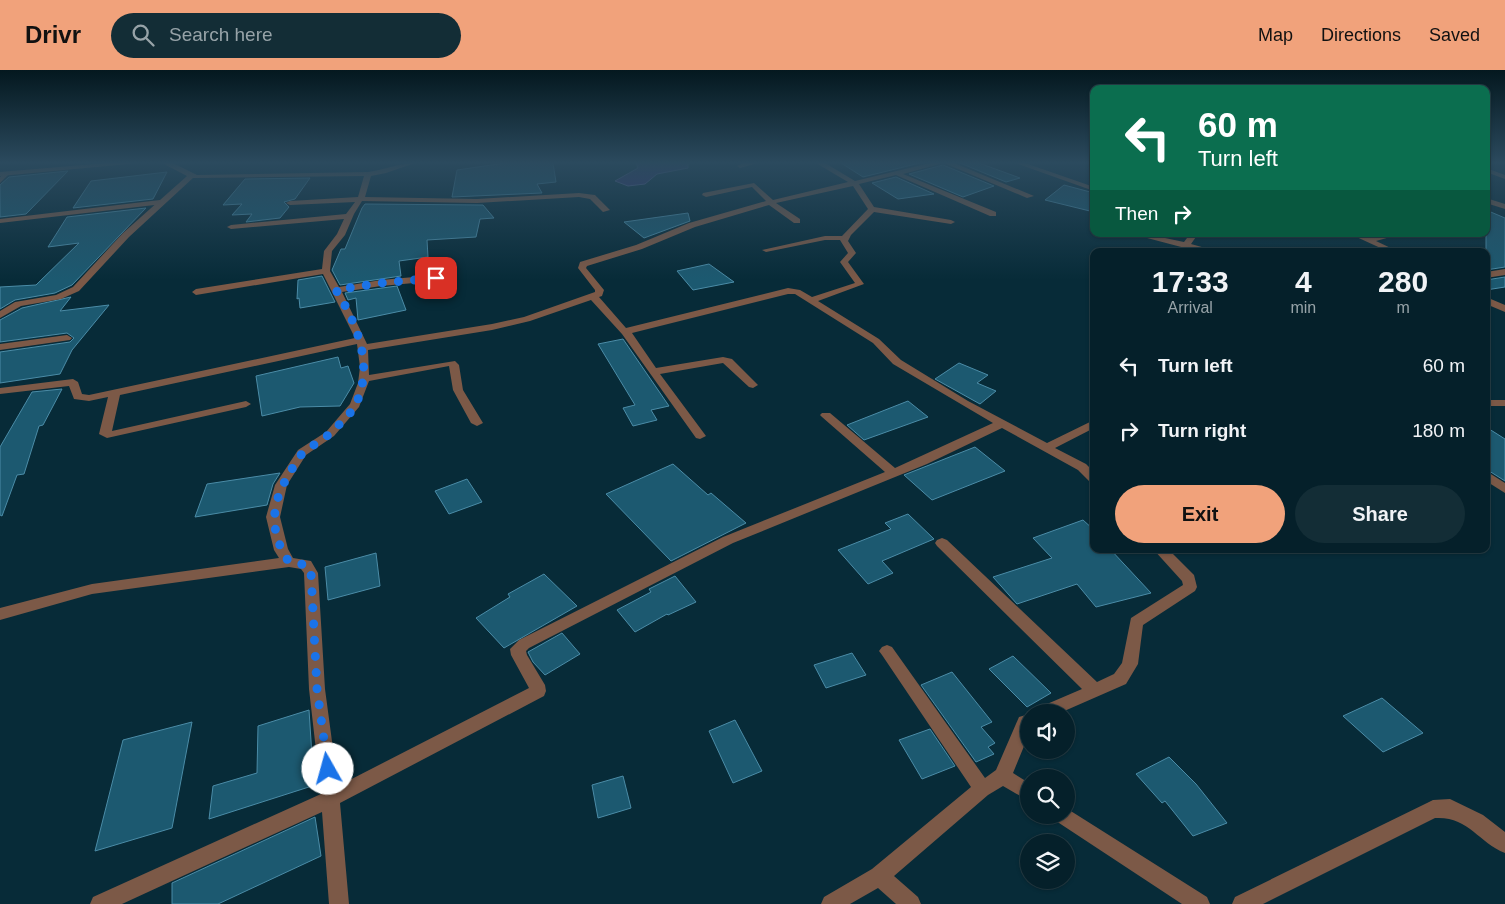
<!DOCTYPE html>
<style>
:root{--surface:#05202a;--page:#132d36;--text:#f1f3f6;--muted:#97a3a8;--line:#263e47;--accent:#f1a27b}
body{margin:0;font-family:Helvetica,sans-serif;background:var(--page);color:var(--text);height:100vh;display:flex;flex-direction:column;font-size:19px;white-space:nowrap}
*{box-sizing:border-box;margin:0}
p{font-size:16px;color:var(--muted)}
.icon{flex:none;width:28px;height:28px;fill:none;stroke:currentColor;stroke-width:2;stroke-linecap:round;stroke-linejoin:round}
.map{position:relative;flex:1;overflow:hidden}
.details{position:absolute;left:1090px;top:178px;width:400px;height:305px;display:flex;flex-direction:column;background:var(--surface);border-radius:10px;box-shadow:0 1px 4px #0004,0 0 0 1px var(--line)}
.details>*{flex:none}
.top-card{position:absolute;left:1090px;top:15px;width:400px;height:152px;border-radius:10px;box-shadow:0 1px 4px #0004,0 0 0 1px var(--line);background:#0b6e4f;color:#fff;overflow:hidden}
.fabs{position:absolute;left:1020px;top:634px;display:grid;gap:10px}
.fabs a{display:grid;place-items:center;width:55px;height:55px;border-radius:50%;background:var(--surface);box-shadow:0 1px 4px #0004,0 0 0 1px var(--line);font-size:25px}
.pin{position:absolute;display:grid;place-items:center;width:42px;height:42px;color:#fff;margin:-21px;border-radius:10px;box-shadow:0 2px 8px #0006}
.me{position:absolute;width:55px;margin:-28px;rotate:353deg;stroke-linejoin:round;filter:drop-shadow(0 0 4px #0008)}
.turn{display:flex;align-items:center;gap:18px;height:105px;padding:0 25px;font-size:22px}
.turn .icon{width:65px;height:65px;stroke-width:2.5}
.turn b{display:block;font-size:35px;line-height:42px}
.then{display:flex;align-items:center;height:48px;padding:0 25px;background:#0003;gap:10px;font-size:19px}
.eta{display:flex;justify-content:space-evenly;align-items:center;height:85px;text-align:center}
.eta b{font-size:30px;font-weight:600;line-height:35px}
.primary-button{display:flex;gap:10px;margin-top:auto;padding:10px 25px}
.primary-button a{flex:1;height:58px;border-radius:30px;background:var(--accent);color:#111;font-size:20px;font-weight:600;line-height:58px;text-align:center}
.primary-button a+a{background:var(--page);color:var(--text)}
ul{padding:0;list-style:none}
li{display:flex;align-items:center;gap:15px;height:65px;padding:0 25px}
li div{flex:1}
li b{display:block;font-size:19px}
li em{font-style:normal}
header{display:flex;align-items:center;gap:30px;box-sizing:border-box;height:70px;padding:0 25px;background:var(--accent);color:#111}
header strong{font-size:24px}
nav{display:flex;gap:28px;margin-inline-start:auto;font-size:18px}
.search{width:350px;height:45px;background:var(--page);display:flex;align-items:center;gap:12px;box-sizing:border-box;padding:0 18px;border-radius:28px;color:var(--muted);font-size:19px}
.map>svg:first-child{display:block}
.water{fill:#3c3079;stroke:#67689f}
.building{fill:#1c5970;stroke:#4b8ca7}
.lines{fill:none;stroke-linecap:round;stroke-linejoin:round}
.lane{fill:#7c5947;fill-rule:evenodd}
.street{fill:#7c5947;fill-rule:evenodd}
.route{stroke:#1a73e8;stroke-width:9;stroke-dasharray:0 16.2}
</style>
<header>
<strong>Drivr</strong>
<div class="search"><svg class="icon" aria-label="search" viewBox="0 0 24 24"><circle cx="10" cy="10" r="6"/><path d="M15 15l6 6"/></svg>Search here</div>
<nav><a>Map</a><a>Directions</a><a>Saved</a></nav>
</header>
<div class="map">
<svg width="1505" height="834" viewBox="0 0 1505 834">
<rect width="100%" height="100%" fill="#072b38"/>
<polygon class="water" points="636,93 688,93 688,98 657,104 645,114 628,116 615,111 638,98"/>
<g class="building">
<polygon points="505,93 553,93 556,112 537,114 542,123 452,127 457,100"/>
<polygon points="841,93 920,93 863,107"/>
<polygon points="960,93 979,93 1020,108 1006,112"/>
<polygon points="943,95 994,116 963,127 909,104"/>
<polygon points="68,101 26,144 0,147 0,115 9,107"/>
<polygon points="167,102 153,129 73,138 91,111"/>
<polygon points="896,107 934,124 898,129 872,113"/>
<polygon points="310,108 295,129 284,132 289,137 280,148 246,152 252,144 232,145 242,134 223,135 245,109"/>
<polygon points="1064,115 1094,123 1094,142 1045,130"/>
<polygon points="365,134 483,135 494,148 480,149 476,167 427,170 428,187 399,191 401,206 340,215 332,200 341,179 345,179 362,138"/>
<polygon points="146,138 72,215 55,223 15,230 0,239 0,217 36,215 79,173 48,177 67,147"/>
<polygon points="1486,140 1505,148 1505,197 1486,200"/>
<polygon points="688,143 690,151 644,168 624,152"/>
<polygon points="709,194 734,212 693,220 677,201"/>
<polygon points="322,206 335,232 300,238 299,228 297,229 298,210"/>
<polygon points="1505,207 1505,217 1486,220 1486,210"/>
<polygon points="397,216 406,240 358,250 356,228 348,230 345,223"/>
<polygon points="71,227 60,241 109,235 72,280 60,304 0,313 0,282 70,272 74,268 67,263 0,272 0,250 22,238"/>
<polygon points="623,269 669,336 651,340 657,350 633,356 623,338 635,335 598,274"/>
<polygon points="338,287 341,298 348,296 354,313 340,336 300,337 262,346 256,306"/>
<polygon points="959,293 988,305 977,313 996,321 980,334 935,309"/>
<polygon points="62,319 43,355 39,356 24,404 17,405 2,446 0,445 0,377 32,322"/>
<polygon points="908,331 928,347 864,370 847,355"/>
<polygon points="1486,357 1505,369 1505,411 1486,399"/>
<polygon points="975,377 1005,401 932,430 904,405"/>
<polygon points="673,394 708,425 711,423 746,453 671,491 606,424"/>
<polygon points="280,403 273,414 267,435 195,447 207,414"/>
<polygon points="467,409 482,432 449,444 435,421"/>
<polygon points="908,444 934,469 882,491 893,503 868,514 838,480 891,459 885,453"/>
<polygon points="1083,450 1094,460 1094,479 1110,479 1151,523 1096,537 1077,514 1017,534 993,507 1052,488 1033,468"/>
<polygon points="376,483 380,516 328,530 325,497"/>
<polygon points="544,504 577,536 504,578 476,548 510,527 508,524"/>
<polygon points="675,506 696,532 668,545 667,544 635,562 617,540 651,522 649,519"/>
<polygon points="562,563 580,584 545,605 533,592 528,582"/>
<polygon points="852,583 866,605 826,618 814,595"/>
<polygon points="1013,586 1051,623 1027,637 989,599"/>
<polygon points="952,602 992,652 981,657 995,673 988,677 994,684 976,692 921,615"/>
<polygon points="1382,628 1423,663 1383,682 1343,646"/>
<polygon points="309,640 312,686 312,716 209,749 213,716 257,703 258,656"/>
<polygon points="735,650 762,701 733,713 709,661"/>
<polygon points="192,652 172,758 95,781 123,670"/>
<polygon points="930,659 955,696 922,709 899,670"/>
<polygon points="1169,687 1196,714 1227,753 1193,766 1165,731 1162,733 1136,704"/>
<polygon points="623,706 631,738 598,748 592,715"/>
<polygon points="315,747 321,786 218,834 172,834 172,813"/>
</g>
<g class="lines">
<g class="lane">
<polygon points="5,102 10,103 0,113 0,107"/>
<polygon points="160,130 164,132 163,134 0,153 0,149"/>
</g>
<g class="street">
<polygon points="106,93 139,93 0,106 0,102"/>
<path d="M162,93h11l24,12 171,-3c16,-2 31,-9 47,-9l-29,10 -15,3 -6,21 112,2 102,-6 16,2 15,15 -7,2 -13,-13 -11,-2 -102,6 -115,-2 -8,13 -9,21 -13,16 -2,20 9,16 42,-7 66,-6 4,3 -4,3 -66,6 -39,6 25,52 125,-20 32,-7 71,-25v-2l-17,-22 2,-6 56,-17 53,-22 77,-22 -14,-14 -46,10 -4,-2 1,-2 51,-10 19,17 75,-18 -32,-19h9l30,18 75,-18h13l-40,11 93,38v4h-6l-94,-41 -37,9 15,23 77,13 4,2 -4,2 -77,-12 -23,23 -3,6 8,12 -8,9 16,22 -46,17 61,38 22,21 67,41 79,42 47,-23v8l-39,20 31,16 8,8v11l-4,-1 -12,-12 -76,-42 -75,36 -194,79 -204,105 -3,3 1,4 18,30 1,6 -2,5 -204,107 9,101h-20l-7,-92 -200,92h-32l3,-7 228,-103 -12,-105 -5,-116 -3,-4 -12,-2 -197,27 -92,26v-12l92,-24 187,-26 -5,-8 -8,-33 9,-32 23,-35 28,-18 24,-28 8,-21 2,-16 -3,-23 -237,51 -8,36 134,-30 5,3 -5,3 -139,31 -8,-4 9,-37 -19,4 -15,-2 -5,-13 -69,8v-6l73,-9 5,3 4,12 7,1 266,-57 -32,-64 -127,21 -4,-3 4,-3 126,-20 2,-18 13,-17 7,-15 -113,10 -4,-2 4,-2 115,-11 9,-12 -65,3 -4,-2 4,-2 68,-4 6,-21 -171,2 -64,59 -50,54 -18,8 -40,7 -21,12v-7l15,-9 41,-7 17,-8 50,-54 64,-57zM853,116l15,23 -26,27h-17l-63,14 4,2 59,-12h15l8,13 -8,9 15,21 -43,14 -12,-7 -12,-2 -162,40 -27,-31 3,-1 2,-6 -18,-22 1,-2 55,-17 53,-22 74,-22 25,18h6v-4l-24,-16zM788,224h7l78,49 20,21 100,59 -98,45 -65,-55h-8l-2,2 2,2 63,55 -162,65 -204,103 -9,9 1,6 18,33 -191,98 -13,-97 -7,-116 -7,-12 -18,-3 -5,-9 -8,-32 7,-32 19,-30 28,-19 25,-29 10,-26 80,-15 4,24 18,33 6,3 6,-3 -20,-33 -4,-25 -4,-4 -86,14 -1,-25 124,-20 38,-9 61,-21 31,34 74,104 4,1 6,-3 -46,-62 63,-11 26,24 4,1 5,-3 -26,-26 -9,-2 -67,11 -24,-35z"/>
<polygon points="743,93 758,93 740,98 737,96"/>
<polygon points="944,93 954,93 1034,126 1027,128"/>
<polygon points="1015,93 1025,93 1094,117 1094,121"/>
<polygon points="1486,98 1505,105 1505,109 1486,102"/>
<polygon points="1486,128 1505,134 1505,139 1486,133"/>
<polygon points="1132,164 1146,164 1184,172 1190,164 1198,164 1191,174 1216,181 1185,178"/>
<path d="M1350,164c7,0 14,3 21,3 10,-1 20,-4 30,-3l-25,7 21,10h-10z"/>
<polygon points="1505,199 1505,205 1486,208 1486,202"/>
<polygon points="1486,227 1505,235 1505,242 1486,234"/>
<polygon points="67,265 72,268 70,270 0,280 0,274"/>
<rect x="1486" y="330" width="19" height="6"/>
<polygon points="1486,401 1505,413 1505,423 1486,411"/>
<polygon points="942,468 947,470 1097,612 1114,604 1122,593 1131,548 1183,515 1182,511 1153,479 1168,479 1194,505 1197,517 1195,521 1143,555 1138,594 1126,614 1062,642 1038,642 1040,637 1082,619 937,476 935,473 937,470"/>
<polygon points="887,575 892,577 985,708 996,700 1019,647 1029,644 1029,664 1013,703 1029,713 1029,731 1003,716 988,725 894,806 918,827 921,834 896,834 878,818 850,834 821,834 824,827 872,799 971,717 882,585 879,581 882,577"/>
<path d="M1450,729l33,16 22,17v21c-27,-11 -37,-37 -70,-35l-172,86h-31l3,-7 192,-94 6,-3z"/>
<polygon points="1066,738 1207,827 1210,834 1182,834 1056,751 1054,745 1066,745"/>
</g>
</g>
<linearGradient id="sky" x2="0" y2="1"><stop stop-color="#04181f"/><stop offset="0.44" stop-color="#2b4a5e"/><stop offset="1" stop-color="#2b4a5e" stop-opacity="0"/></linearGradient>
<rect width="1505" height="210" fill="url(#sky)"/>
<g class="lines">
<path class="route" d="M328,699l-11,-80 -6,-116 -5,-8 -17,-3c-21,-31 -18,-60 2,-91 3,-6 7,-14 13,-19 8,-7 20,-12 27,-20 8,-7 20,-18 25,-28 18,-40 1,-80 -20,-114l45,-7 55,-5"/>
</g>
</svg>
<div class="fabs">
<a><svg class="icon" aria-label="sound" viewBox="0 0 24 24"><path d="M4 9h4l5-4v14l-5-4H4zM17 9q2 3 0 6"/></svg></a>
<a><svg class="icon" aria-label="search" viewBox="0 0 24 24"><circle cx="10" cy="10" r="6"/><path d="M15 15l6 6"/></svg></a>
<a><svg class="icon" aria-label="layers" viewBox="0 0 24 24"><path d="M12 4l9 5-9 5-9-5zM3 14l9 5 9-5"/></svg></a>
</div>
<div class="pin" style="left:436px;top:208px;background:#d93025"><svg class="icon" aria-label="arrive" viewBox="0 0 24 24"><path d="M6 21V4h12l-3 4 3 4H6"/></svg></div>
<svg class="me" style="left:328px;top:699px" viewBox="-20 -20 40 40"><circle r="19" fill="#fff"/><path d="M0-13L10 11 0 6-10 11z" fill="#1a73e8"/></svg>
<div class="top-card">
<div class="turn"><svg class="icon" aria-label="left" viewBox="0 0 24 24"><path d="M17 20v-9H6M10 6l-5 5 5 5"/></svg><div><b>60 m</b>Turn left</div></div>
<div class="then">Then<svg class="icon" aria-label="right" viewBox="0 0 24 24"><path d="M7 20v-9h11M14 6l5 5-5 5"/></svg></div>
</div>
<section class="details">
<div class="eta">
<div><b>17:33</b><p>Arrival</p></div>
<div><b>4</b><p>min</p></div>
<div><b>280</b><p>m</p></div>
</div>
<ul>
<li><svg class="icon" aria-label="left" viewBox="0 0 24 24"><path d="M17 20v-9H6M10 6l-5 5 5 5"/></svg><div><b>Turn left</b></div><em>60 m</em></li>
<li><svg class="icon" aria-label="right" viewBox="0 0 24 24"><path d="M7 20v-9h11M14 6l5 5-5 5"/></svg><div><b>Turn right</b></div><em>180 m</em></li>
</ul>
<div class="primary-button"><a>Exit</a><a>Share</a></div>
</section>
</div>
